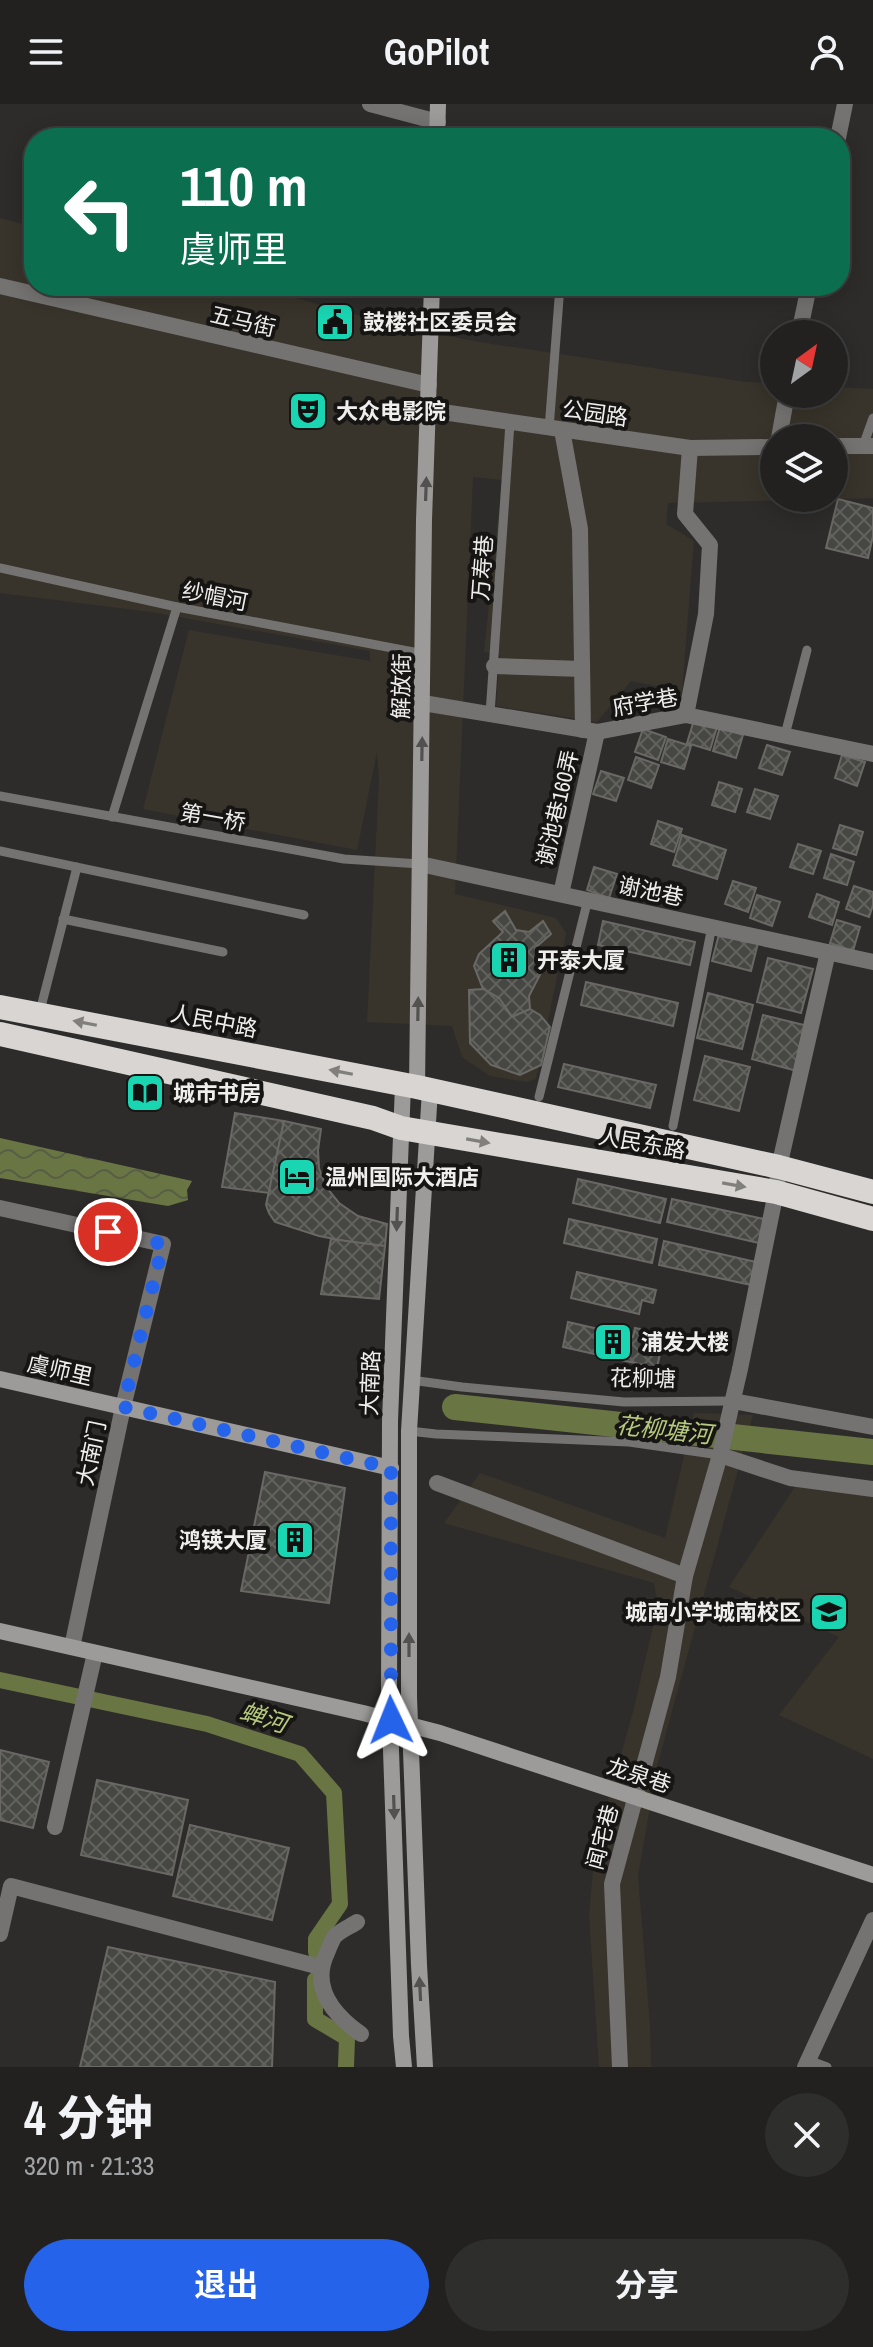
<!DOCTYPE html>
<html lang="zh">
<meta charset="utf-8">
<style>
:root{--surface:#222120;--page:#2e2e2d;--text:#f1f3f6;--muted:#a2a3a5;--line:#3f3e3e;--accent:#2563eb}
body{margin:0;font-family:"Archivo Narrow","Noto Sans SC",sans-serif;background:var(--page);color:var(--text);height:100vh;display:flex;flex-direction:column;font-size:30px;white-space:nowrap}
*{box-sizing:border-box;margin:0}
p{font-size:26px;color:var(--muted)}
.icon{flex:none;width:44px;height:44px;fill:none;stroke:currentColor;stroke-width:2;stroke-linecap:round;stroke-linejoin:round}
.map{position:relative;height:1963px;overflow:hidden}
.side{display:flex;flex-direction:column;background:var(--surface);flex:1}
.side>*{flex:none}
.banner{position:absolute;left:24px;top:24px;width:826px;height:168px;border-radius:32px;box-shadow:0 4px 20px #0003,0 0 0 2px var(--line);background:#0b6e4f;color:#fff;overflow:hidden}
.needle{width:52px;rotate:33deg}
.buttons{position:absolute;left:760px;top:216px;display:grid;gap:16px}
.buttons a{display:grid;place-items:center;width:88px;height:88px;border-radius:50%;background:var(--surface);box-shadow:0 4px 20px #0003,0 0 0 2px var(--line);font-size:40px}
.pin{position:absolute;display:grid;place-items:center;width:68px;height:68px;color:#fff;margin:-34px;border:4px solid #fff;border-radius:50%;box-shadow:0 2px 8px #0007}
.me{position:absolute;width:88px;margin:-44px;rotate:358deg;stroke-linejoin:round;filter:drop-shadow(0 0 6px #0008)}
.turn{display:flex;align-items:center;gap:28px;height:168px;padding:0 24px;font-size:36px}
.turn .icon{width:104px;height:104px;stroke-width:2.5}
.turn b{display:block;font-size:56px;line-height:68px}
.round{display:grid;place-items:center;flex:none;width:84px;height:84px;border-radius:42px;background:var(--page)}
.headline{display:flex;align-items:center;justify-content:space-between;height:136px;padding:0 24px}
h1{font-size:48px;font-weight:700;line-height:60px}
.action{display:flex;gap:16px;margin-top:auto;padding:16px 24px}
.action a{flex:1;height:92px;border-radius:48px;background:var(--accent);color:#fff;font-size:32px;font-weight:700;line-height:92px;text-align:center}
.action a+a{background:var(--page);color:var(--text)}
header{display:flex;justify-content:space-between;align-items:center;height:104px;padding:0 24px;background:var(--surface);font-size:36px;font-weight:700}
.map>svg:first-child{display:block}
.built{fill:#38342b;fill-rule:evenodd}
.water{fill:url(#water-waves)}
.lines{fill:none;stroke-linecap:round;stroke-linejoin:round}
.canal{stroke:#697543;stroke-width:16}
.river{stroke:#697543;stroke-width:26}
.building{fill:url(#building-cross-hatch);stroke:#696865;stroke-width:2}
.lane{stroke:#747372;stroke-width:9}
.street{stroke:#747372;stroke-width:16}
.secondary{stroke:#9d9b99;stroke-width:16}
.highway{stroke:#d8d5d2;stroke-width:24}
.oneway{fill:#535150}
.oneway2{fill:#817f7c}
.route{stroke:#2563eb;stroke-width:14;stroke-dasharray:0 25.2}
.labels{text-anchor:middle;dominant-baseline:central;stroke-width:8;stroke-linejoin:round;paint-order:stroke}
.street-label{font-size:22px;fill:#efeeec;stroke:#161514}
.poi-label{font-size:22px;font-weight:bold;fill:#efeeec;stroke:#161514;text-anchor:start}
.water-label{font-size:24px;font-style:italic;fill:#b7c97c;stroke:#161514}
</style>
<header><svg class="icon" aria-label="menu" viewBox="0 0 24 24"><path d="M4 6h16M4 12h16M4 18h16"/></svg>GoPilot<svg class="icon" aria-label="person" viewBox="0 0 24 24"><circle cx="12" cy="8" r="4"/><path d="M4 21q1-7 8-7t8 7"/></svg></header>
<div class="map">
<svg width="873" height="1963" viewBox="0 0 873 1963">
<defs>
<pattern id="water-waves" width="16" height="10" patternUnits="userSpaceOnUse" patternTransform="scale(2)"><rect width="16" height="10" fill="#697543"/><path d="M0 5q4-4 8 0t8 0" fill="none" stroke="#585e45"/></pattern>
<pattern id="building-cross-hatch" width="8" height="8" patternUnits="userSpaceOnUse" patternTransform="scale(2)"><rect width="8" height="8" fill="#464642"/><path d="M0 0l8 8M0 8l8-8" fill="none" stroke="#61615d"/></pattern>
</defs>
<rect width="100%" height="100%" fill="#2e2c2a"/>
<g class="built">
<path d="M0,114l34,9v59h217l151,41 77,15 267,40 28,1v11h60v-7l39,2v109l-205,5 -2,21 28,17 -12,150 -51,-10 -34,41 -101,-16 4,-51 -16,-3 18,-172 -29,-3 -18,417 101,24 10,15 -30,146 -9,3 -37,-6 -28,-19 -10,-31 -85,-4 12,-241 -2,-29 -20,98 -214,-41 46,-179 181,31v-10l-219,-39 -151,-19zM774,334h60v60h-60z"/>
<polygon points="694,1309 753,1311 657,1662 638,1772 650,1921 651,1963 599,1963 589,1811 595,1743 633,1608 658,1502 654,1479 444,1419 480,1369 665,1434"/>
<polygon points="806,1366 873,1391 873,1655 779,1611 839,1533 729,1483"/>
</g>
<polygon class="water" points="0,1034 192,1077 187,1086 188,1096 168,1102 0,1074"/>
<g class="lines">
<g class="canal">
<polyline points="0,1576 207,1620 300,1650 334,1689 340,1800 316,1835 316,1848"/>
<polyline points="315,1876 315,1915 347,1934 346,1963"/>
</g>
<polyline class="river" points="455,1303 873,1348"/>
</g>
<g class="building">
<polygon points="838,395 873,404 873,432 868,454 826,444"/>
<polygon points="694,616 717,623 710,646 687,639"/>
<polygon points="720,623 743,631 736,654 713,647"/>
<polygon points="643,625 666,633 658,656 635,648"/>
<polygon points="668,635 691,642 684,665 661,658"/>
<polygon points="767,641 790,648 782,671 759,664"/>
<polygon points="842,651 865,658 857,682 835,674"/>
<polygon points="636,653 659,661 651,684 628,676"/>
<polygon points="601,667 624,674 616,697 593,690"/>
<polygon points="719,678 742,685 735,708 712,701"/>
<polygon points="755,685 778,692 770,715 747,708"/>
<polygon points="658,717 682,725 674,748 651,740"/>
<polygon points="840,721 863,728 856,751 833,744"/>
<polygon points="682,731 726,746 717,775 673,761"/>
<polygon points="798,740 821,747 813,770 790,763"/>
<polygon points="831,750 854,758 847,781 824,774"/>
<polygon points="594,763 617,770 609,794 587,786"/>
<polygon points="733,777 756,784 748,808 725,800"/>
<polygon points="854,782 873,788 873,801 869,813 846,805"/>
<polygon points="817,790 839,798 832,821 809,813"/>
<polygon points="757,791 780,798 772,822 750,814"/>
<polygon points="505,807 516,826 529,828 543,817 551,830 535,844 543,865 529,892 530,905 512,913 499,894 483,885 474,862 479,850 503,828 493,817"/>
<polygon points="837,816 860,823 853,847 830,839"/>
<polygon points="603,817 695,838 690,861 598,841"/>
<polygon points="719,830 758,839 751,867 712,857"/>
<polygon points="768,854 813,865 801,909 757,898"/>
<polygon points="586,878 678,899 673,922 581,901"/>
<polygon points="483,885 499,894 512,913 530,905 540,911 550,923 541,961 520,971 491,961 470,939 469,886"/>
<polygon points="708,889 753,901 742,945 697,934"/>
<polygon points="763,911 808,922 797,967 752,955"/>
<polygon points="705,952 750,963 739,1007 694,996"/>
<polygon points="564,960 656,981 650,1004 558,983"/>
<polygon points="235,1009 284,1017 269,1089 222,1083"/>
<polygon points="284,1017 321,1025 318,1046 319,1064 326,1083 339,1099 358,1112 387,1120 385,1142 350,1138 319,1132 275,1118 269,1109 266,1101"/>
<polygon points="578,1075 666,1095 660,1119 573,1099"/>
<polygon points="672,1095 764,1115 759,1139 667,1118"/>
<polygon points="569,1115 657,1135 652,1159 564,1139"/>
<polygon points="331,1135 385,1142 379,1195 321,1190"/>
<polygon points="664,1137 756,1158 751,1181 659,1161"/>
<polygon points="577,1168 656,1186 653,1199 642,1196 639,1210 571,1194"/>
<polygon points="568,1218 633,1233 635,1224 664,1230 657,1264 563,1243"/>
<polygon points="265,1368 345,1384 329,1499 241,1487"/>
<polygon points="0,1646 49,1658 33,1724 0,1716"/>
<polygon points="97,1676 188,1696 172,1771 81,1751"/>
<polygon points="190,1721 289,1744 272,1816 173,1792"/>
<polygon points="108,1843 275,1878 272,1963 80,1963"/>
</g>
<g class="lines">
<g class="lane">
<polyline points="549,325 560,182"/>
<polyline points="863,342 873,314"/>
<polyline points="0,464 177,503 424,550"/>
<polyline points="490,610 510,319"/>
<polyline points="785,631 807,546"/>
<polyline points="0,692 344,755 420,760"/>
<polyline points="112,713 177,503"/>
<polyline points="0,747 304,811"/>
<polyline points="63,815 223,848"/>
<polyline points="40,907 77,763"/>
<polyline points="539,993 588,795"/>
<polyline points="673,1022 712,822"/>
<polyline points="411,1276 462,1283 624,1298 733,1297"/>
<polyline points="409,1327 436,1330 629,1338 720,1351"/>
<polyline points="808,1956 827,1963"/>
</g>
<g class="street">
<polyline points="370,0 438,18"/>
<polyline points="838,34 845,0"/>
<polyline points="0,182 429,281"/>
<polyline points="799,230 809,182"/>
<polyline points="412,306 429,306 690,344 774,343"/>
<polyline points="562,326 580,425 583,626"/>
<polyline points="779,334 787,290"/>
<polyline points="834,342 873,342"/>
<polyline points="494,562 582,565"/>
<polyline points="423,599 597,628 686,611 873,650"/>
<polyline points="686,611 706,510 710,441 685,410 690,344"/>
<polyline points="420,760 873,858"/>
<polyline points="561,790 597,628"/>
<polyline points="0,1104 163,1140 123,1303 72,1543"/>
<polyline points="733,1297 873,1323"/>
<polyline points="720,1351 790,1374 873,1385"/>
<polyline points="437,1379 685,1472"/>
<polyline points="55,1723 95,1549"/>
<path d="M357,1818c-6,4 -16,8 -22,14 -3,4 -6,12 -8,17 -17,35 7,62 34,81"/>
<polyline points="0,1830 11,1782 320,1863"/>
<polyline points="620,1963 612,1780 668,1573 685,1472 720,1351 740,1265 776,1088 779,1063 828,848"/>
<polyline points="805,1963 873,1816"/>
</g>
<g class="secondary">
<polyline points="437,34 438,0"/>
<polyline points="403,981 390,1317 389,1589 401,1932 404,1963"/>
<polyline points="417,983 424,416 432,182"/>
<polyline points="0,1275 391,1364"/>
<polyline points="0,1527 363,1609 440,1629 873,1771"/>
<polyline points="425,1963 419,1861 409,1593 409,1327 430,986"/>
</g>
<g class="highway">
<polyline points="0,903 417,983 779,1063 873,1088"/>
<polyline points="0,930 373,1014 401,1024 776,1088 873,1115"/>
</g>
</g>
<defs><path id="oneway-solid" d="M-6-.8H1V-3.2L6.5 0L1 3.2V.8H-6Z" transform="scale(2)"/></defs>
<g class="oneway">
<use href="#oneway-solid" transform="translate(426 385) rotate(-88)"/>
<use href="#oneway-solid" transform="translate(422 645) rotate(-89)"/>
<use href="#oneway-solid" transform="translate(418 905) rotate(-89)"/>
<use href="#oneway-solid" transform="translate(397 1115) rotate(92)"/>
<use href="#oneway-solid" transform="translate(409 1541) rotate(-90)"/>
<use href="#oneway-solid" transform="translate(394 1703) rotate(88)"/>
<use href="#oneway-solid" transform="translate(420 1885) rotate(-93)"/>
</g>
<g class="oneway2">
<use href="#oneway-solid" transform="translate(85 919) rotate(-169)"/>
<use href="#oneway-solid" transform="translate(341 968) rotate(-169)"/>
<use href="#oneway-solid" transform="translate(478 1037) rotate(10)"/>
<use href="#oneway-solid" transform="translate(734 1081) rotate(10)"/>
</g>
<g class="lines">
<polyline class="route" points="108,1128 163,1140 123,1303 391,1364 391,1616"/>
</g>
<defs>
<symbol id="civic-square" viewBox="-11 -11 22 22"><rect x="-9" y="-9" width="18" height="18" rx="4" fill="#1ad5b2" stroke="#161514"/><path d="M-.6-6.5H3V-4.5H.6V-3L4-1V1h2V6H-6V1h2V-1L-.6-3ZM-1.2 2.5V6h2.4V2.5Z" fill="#111"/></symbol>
<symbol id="theatre-square" viewBox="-11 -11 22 22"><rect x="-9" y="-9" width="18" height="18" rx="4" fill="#1ad5b2" stroke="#161514"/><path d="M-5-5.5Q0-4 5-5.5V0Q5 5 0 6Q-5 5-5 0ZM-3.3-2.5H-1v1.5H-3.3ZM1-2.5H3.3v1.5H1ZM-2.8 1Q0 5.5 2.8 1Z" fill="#111"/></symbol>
<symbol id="building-square" viewBox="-11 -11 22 22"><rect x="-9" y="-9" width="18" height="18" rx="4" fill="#1ad5b2" stroke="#161514"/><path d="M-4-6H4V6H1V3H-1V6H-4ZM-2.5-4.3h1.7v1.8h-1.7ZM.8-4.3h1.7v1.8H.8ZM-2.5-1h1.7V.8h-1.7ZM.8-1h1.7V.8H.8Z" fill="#111"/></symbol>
<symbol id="library-square" viewBox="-11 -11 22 22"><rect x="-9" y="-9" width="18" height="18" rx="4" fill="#1ad5b2" stroke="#161514"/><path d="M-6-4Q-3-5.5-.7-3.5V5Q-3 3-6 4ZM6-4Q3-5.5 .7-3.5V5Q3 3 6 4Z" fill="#111"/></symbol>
<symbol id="hotel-square" viewBox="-11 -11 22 22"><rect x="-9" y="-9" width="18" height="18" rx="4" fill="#1ad5b2" stroke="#161514"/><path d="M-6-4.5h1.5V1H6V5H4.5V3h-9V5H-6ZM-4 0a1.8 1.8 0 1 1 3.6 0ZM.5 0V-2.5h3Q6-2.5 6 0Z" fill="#111"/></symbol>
<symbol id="school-square" viewBox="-11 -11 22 22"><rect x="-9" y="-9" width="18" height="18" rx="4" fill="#1ad5b2" stroke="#161514"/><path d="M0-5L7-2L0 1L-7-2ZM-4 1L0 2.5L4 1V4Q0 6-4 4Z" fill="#111"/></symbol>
</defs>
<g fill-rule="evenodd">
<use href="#civic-square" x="313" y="196" width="44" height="44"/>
<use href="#theatre-square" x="286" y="285" width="44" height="44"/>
<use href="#building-square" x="487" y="834" width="44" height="44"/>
<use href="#library-square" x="123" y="967" width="44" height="44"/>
<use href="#hotel-square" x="275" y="1051" width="44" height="44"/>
<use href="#building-square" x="591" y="1216" width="44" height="44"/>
<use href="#building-square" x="273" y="1414" width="44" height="44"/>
<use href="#school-square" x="807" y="1486" width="44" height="44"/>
</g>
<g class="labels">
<g class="street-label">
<text transform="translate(243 217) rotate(13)">五马街</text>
<text transform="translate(595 309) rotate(8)">公园路</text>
<text transform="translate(482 464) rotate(-86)">万寿巷</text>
<text transform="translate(215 492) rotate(11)">纱帽河</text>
<text transform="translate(401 582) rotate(-89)">解放街</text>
<text transform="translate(645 598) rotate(-10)">府学巷</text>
<text transform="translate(557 704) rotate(-77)">谢池巷160弄</text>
<text transform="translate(213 713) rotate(10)">第一桥</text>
<text transform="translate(651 787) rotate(12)">谢池巷</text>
<text transform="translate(214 917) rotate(11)">人民中路</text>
<text transform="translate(642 1039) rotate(10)">人民东路</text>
<text transform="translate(60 1266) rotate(13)">虞师里</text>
<text transform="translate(643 1274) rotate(1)">花柳塘</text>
<text transform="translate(370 1279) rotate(-88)">大南路</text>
<text transform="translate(91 1349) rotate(-78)">大南门</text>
<text transform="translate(639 1671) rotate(18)">龙泉巷</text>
<text transform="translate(602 1733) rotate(-75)">闻宅巷</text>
</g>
<g class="poi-label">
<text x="363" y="218">鼓楼社区委员会</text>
<text x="336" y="307">大众电影院</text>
<text x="537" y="856">开泰大厦</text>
<text x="173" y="989">城市书房</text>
<text x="325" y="1073">温州国际大酒店</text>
<text x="641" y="1238">浦发大楼</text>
<text x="267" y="1436" text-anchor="end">鸿锳大厦</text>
<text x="801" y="1508" text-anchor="end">城南小学城南校区</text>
</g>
<g class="water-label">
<text transform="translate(664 1325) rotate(6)">花柳塘河</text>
<text transform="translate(264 1613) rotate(18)">蝉河</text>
</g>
</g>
</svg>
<div class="buttons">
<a><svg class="needle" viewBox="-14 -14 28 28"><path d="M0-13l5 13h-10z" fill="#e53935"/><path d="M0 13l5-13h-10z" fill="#a2a3a5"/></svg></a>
<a><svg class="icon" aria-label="layers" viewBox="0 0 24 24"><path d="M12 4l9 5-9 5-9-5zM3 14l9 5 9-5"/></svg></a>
</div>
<div class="pin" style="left:108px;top:1128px;background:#d93025"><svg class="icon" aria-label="arrive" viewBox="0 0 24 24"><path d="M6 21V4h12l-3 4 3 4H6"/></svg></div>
<svg class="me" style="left:391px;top:1616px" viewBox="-20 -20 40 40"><path d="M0-17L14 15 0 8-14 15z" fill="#2563eb" stroke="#fff" stroke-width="4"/></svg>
<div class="banner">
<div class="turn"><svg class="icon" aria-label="left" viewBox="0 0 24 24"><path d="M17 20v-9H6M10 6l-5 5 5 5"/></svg><div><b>110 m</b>虞师里</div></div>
</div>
</div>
<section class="side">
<div class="headline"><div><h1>4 分钟</h1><p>320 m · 21:33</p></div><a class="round"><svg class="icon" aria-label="close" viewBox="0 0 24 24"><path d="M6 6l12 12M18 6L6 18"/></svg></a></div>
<div class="action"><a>退出</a><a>分享</a></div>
</section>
